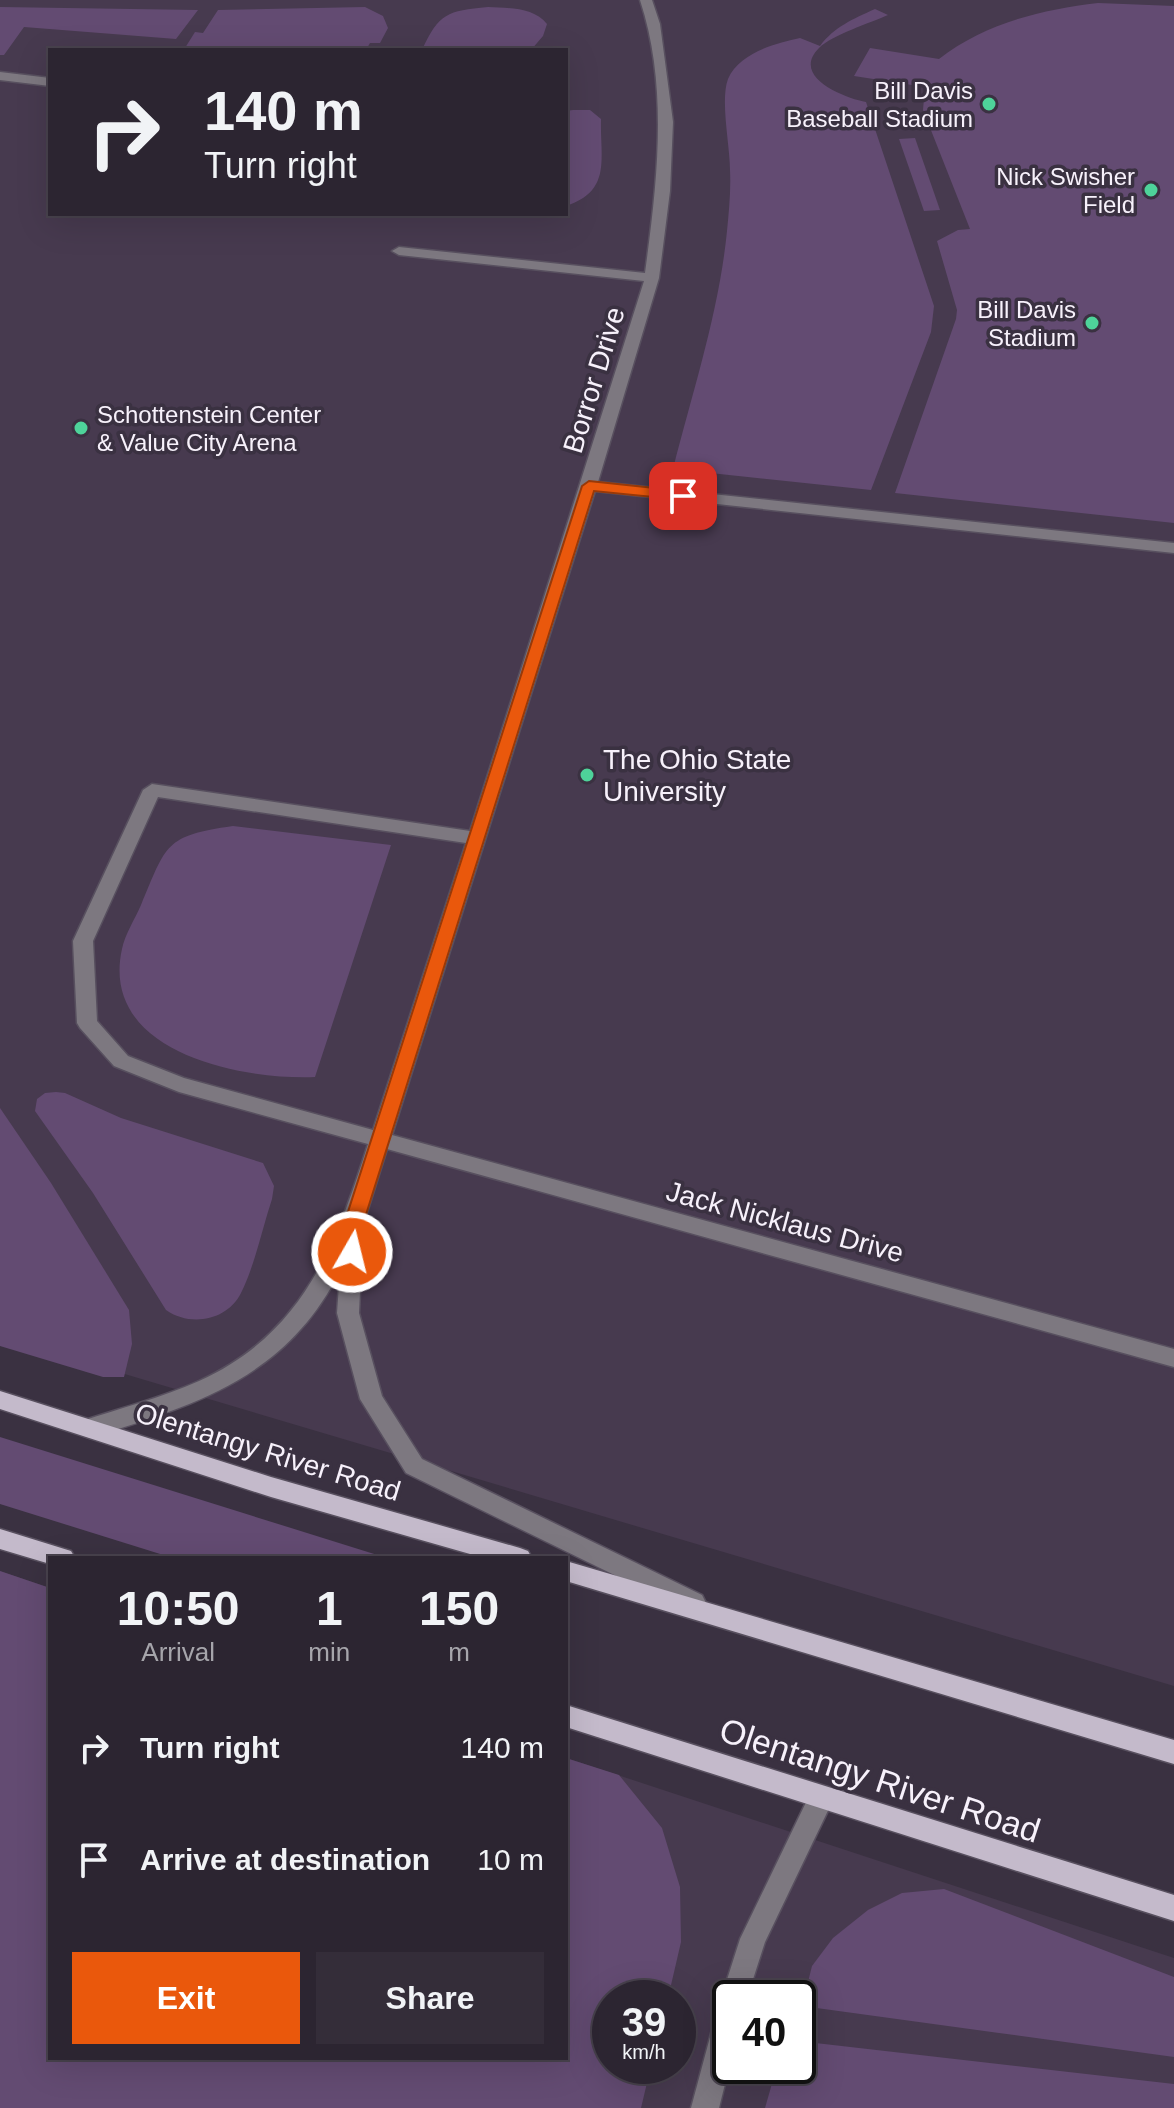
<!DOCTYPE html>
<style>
:root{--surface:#2c2531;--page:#342d39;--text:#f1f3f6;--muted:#a6a5ab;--line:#48424d;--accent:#ea580c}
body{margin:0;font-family:Arial,sans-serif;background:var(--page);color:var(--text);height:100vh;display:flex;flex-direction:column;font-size:30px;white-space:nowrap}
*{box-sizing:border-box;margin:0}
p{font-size:26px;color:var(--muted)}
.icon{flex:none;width:44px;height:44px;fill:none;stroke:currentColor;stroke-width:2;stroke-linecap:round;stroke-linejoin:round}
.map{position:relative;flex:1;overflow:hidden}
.side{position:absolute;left:48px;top:1556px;width:520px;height:504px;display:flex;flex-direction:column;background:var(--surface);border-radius:0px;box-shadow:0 8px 32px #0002,0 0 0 2px var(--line)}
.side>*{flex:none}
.top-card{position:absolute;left:48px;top:48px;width:520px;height:168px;border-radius:0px;box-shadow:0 8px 32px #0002,0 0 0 2px var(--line);background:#2c2531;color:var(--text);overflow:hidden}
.speed{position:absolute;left:592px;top:1980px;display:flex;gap:16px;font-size:40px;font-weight:700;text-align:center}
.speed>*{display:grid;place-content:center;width:104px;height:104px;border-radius:50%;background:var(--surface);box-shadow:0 8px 32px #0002,0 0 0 2px var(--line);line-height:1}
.speed small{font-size:20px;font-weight:400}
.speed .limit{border:4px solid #111;border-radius:12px;background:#fff;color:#111}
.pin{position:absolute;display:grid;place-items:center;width:68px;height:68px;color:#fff;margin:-34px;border-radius:16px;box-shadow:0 4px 12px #0006}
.me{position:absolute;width:88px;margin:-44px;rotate:8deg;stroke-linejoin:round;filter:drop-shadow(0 0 6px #0008)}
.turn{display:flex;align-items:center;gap:28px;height:168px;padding:0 24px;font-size:36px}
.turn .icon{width:104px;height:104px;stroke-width:2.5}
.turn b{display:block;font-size:56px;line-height:68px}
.eta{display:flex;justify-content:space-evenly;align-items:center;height:136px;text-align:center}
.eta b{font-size:48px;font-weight:800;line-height:56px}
.primary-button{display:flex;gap:16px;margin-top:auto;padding:16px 24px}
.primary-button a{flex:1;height:92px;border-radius:0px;background:var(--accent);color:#fff;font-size:32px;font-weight:800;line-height:92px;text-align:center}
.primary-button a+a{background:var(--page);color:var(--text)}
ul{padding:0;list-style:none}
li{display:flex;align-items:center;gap:24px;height:112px;padding:0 24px}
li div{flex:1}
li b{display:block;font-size:30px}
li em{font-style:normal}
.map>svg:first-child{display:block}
.built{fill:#473a4f;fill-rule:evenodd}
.green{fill:#634b72}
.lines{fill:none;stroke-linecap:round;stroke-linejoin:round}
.minor-casing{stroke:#58505f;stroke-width:3}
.major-casing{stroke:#58505f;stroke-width:3}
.minor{fill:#7d7880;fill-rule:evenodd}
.major{fill:#c4bacb;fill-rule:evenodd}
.route{fill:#ea580c;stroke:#983908;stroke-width:2}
.poi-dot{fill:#4ed39a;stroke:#3a3141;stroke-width:3}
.labels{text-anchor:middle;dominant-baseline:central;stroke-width:7;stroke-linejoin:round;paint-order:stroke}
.far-poi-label{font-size:24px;fill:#f7f1fb;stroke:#3a3141;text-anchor:end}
.street-label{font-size:28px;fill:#f7f1fb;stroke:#3a3141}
.poi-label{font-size:28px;fill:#f7f1fb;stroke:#3a3141;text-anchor:start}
.near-street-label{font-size:34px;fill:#f7f1fb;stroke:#3a3141}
</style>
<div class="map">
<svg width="1174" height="2108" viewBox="0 0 1174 2108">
<rect width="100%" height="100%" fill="#3a3141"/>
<g class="built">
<path d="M0,0h1174v1686l-1174,-349zM50,50h516v164h-516z"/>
<path d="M0,1571l50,17v470h516v-300l608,200v150h-1174zM610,1998h68v68h-68zM730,1998h68v68h-68z"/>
</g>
<g class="green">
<path d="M1098,3l76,3v517l-279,-30 61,-174 1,-9 -20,-69 21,-11 12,-1 -47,-119 2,-23 -71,-11 16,-28 69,11c46,-36 102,-49 159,-56z"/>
<polygon points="0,7 198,10 176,39 24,27 4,55 0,55"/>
<polygon points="365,7 383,16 388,28 380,43 370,43 366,50 185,48 195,32 203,33 218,10"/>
<path d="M488,7c20,1 46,0 59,17l-4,12 -12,14h-109c17,-37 25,-39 66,-43z"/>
<path d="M875,9l13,6c-18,8 -56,20 -69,33 -29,29 26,50 47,54l68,204 -3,26 -60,158 -198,-21c20,-79 46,-157 54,-238 2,-20 4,-41 3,-61 0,-24 -10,-70 -2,-91 11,-26 48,-36 72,-41l20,8c14,-19 33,-27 55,-37z"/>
<path d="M573,110h17l11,9c-1,40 11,72 -35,87v-95z"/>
<polygon points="915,138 940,210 924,211 899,139"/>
<path d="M233,826l158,19 -76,232c-73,3 -216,-24 -193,-128 3,-15 13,-30 19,-44 26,-61 23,-69 92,-79z"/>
<path d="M56,1092l9,1 56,25 142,45 11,23 -2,13c-10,30 -17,66 -31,94 -14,28 -51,34 -75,17l-73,-117 -58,-82 2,-12 8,-6z"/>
<polygon points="0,1108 51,1183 129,1310 132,1344 124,1377 103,1377 0,1346"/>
<polygon points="0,1437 387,1558 173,1558 0,1504"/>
<polygon points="0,1571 50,1588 50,2058 566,2058 566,1758 619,1775 662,1828 680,1887 681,1942 668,1998 610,1998 610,2066 651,2066 641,2108 0,2108"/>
<polygon points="944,1889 1174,1977 1174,2057 802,2006 812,1966 833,1938 868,1910 902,1893"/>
<polygon points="798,2041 1174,2084 1174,2108 765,2108 777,2066 798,2066"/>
</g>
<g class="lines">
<defs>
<g id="minor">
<path d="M640,0h12l8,24 13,98 -3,69 -11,87 -61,204 576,61v10l-579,-62 -203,644 782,214v18l-787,-218 -24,76 -4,88 23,83 40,63 280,136 4,8 -4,8 -8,3 -288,-141 -46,-74 -23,-86 3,-42c-54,107 -143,133 -250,167l-8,-3 -3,-7 3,-7c39,-13 79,-23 117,-40 104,-47 137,-136 169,-237l-189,-52 -65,-26 -34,-38 -3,-5 -4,-82 70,-151 9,-6 318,47 174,-550 -245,-26 -7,-4 7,-4 246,26c12,-90 24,-185 -5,-273zM158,797l308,46 -93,287 -189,-52 -56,-22 -31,-35 -4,-80z"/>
<polygon points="0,72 50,78 50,86 0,80"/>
<polygon points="821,1786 830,1790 834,1798 765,1942 747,1998 730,1998 730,2064 719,2108 691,2108 717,2011 740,1939 812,1790"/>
</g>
<g id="major">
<polygon points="0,1391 271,1477 520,1548 528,1551 532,1558 484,1558 271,1497 0,1409"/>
<polygon points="0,1529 71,1551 75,1558 50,1558 50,1564 0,1549"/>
<polygon points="566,1561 1174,1740 1174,1764 566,1581"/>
<polygon points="566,1705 1174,1895 1174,1921 566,1727"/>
</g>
</defs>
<use href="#minor" class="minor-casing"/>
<use href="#major" class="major-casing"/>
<use href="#minor" class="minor"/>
<use href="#major" class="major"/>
</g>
<polygon class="route" points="589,481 683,491 690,496 683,500 594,491 364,1221 359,1257 345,1257 342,1252 345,1221 582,486"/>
<g class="poi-dot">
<circle cx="989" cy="104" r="8"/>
<circle cx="1151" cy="190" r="8"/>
<circle cx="1092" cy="323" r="8"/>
<circle cx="81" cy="428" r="8"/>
<circle cx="587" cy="775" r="8"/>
</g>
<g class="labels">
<g class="far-poi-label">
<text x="973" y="90">Bill Davis<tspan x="973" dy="28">Baseball Stadium</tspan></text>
<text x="1135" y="176">Nick Swisher<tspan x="1135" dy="28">Field</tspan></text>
<text x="1076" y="309">Bill Davis<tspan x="1076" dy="28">Stadium</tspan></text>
<text x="97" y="414" text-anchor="start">Schottenstein Center<tspan x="97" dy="28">&amp; Value City Arena</tspan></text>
</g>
<g class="street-label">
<text transform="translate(594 380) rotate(-73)">Borror Drive</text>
<text transform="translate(785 1222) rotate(15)">Jack Nicklaus Drive</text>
<text transform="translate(268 1452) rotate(17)">Olentangy River Road</text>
</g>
<g class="poi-label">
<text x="603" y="759">The Ohio State<tspan x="603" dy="32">University</tspan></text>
</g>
<g class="near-street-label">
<text transform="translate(880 1780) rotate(18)">Olentangy River Road</text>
</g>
</g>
</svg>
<div class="speed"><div>39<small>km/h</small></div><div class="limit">40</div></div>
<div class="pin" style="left:683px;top:496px;background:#d93025"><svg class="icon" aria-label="arrive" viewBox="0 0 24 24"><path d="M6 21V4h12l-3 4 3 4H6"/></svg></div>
<svg class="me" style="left:352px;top:1252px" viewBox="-20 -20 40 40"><circle r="17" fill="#ea580c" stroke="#fff" stroke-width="3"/><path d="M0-11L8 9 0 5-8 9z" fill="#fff"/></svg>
<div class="top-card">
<div class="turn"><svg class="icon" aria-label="right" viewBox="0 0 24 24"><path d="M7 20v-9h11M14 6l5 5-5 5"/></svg><div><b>140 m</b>Turn right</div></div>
</div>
<section class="side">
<div class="eta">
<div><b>10:50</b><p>Arrival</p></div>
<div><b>1</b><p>min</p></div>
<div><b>150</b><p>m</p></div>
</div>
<ul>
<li><svg class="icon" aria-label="right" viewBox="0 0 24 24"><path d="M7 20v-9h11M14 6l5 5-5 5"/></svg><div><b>Turn right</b></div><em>140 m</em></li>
<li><svg class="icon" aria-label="arrive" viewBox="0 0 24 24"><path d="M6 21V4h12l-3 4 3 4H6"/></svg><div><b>Arrive at destination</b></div><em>10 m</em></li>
</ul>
<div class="primary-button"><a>Exit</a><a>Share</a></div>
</section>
</div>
